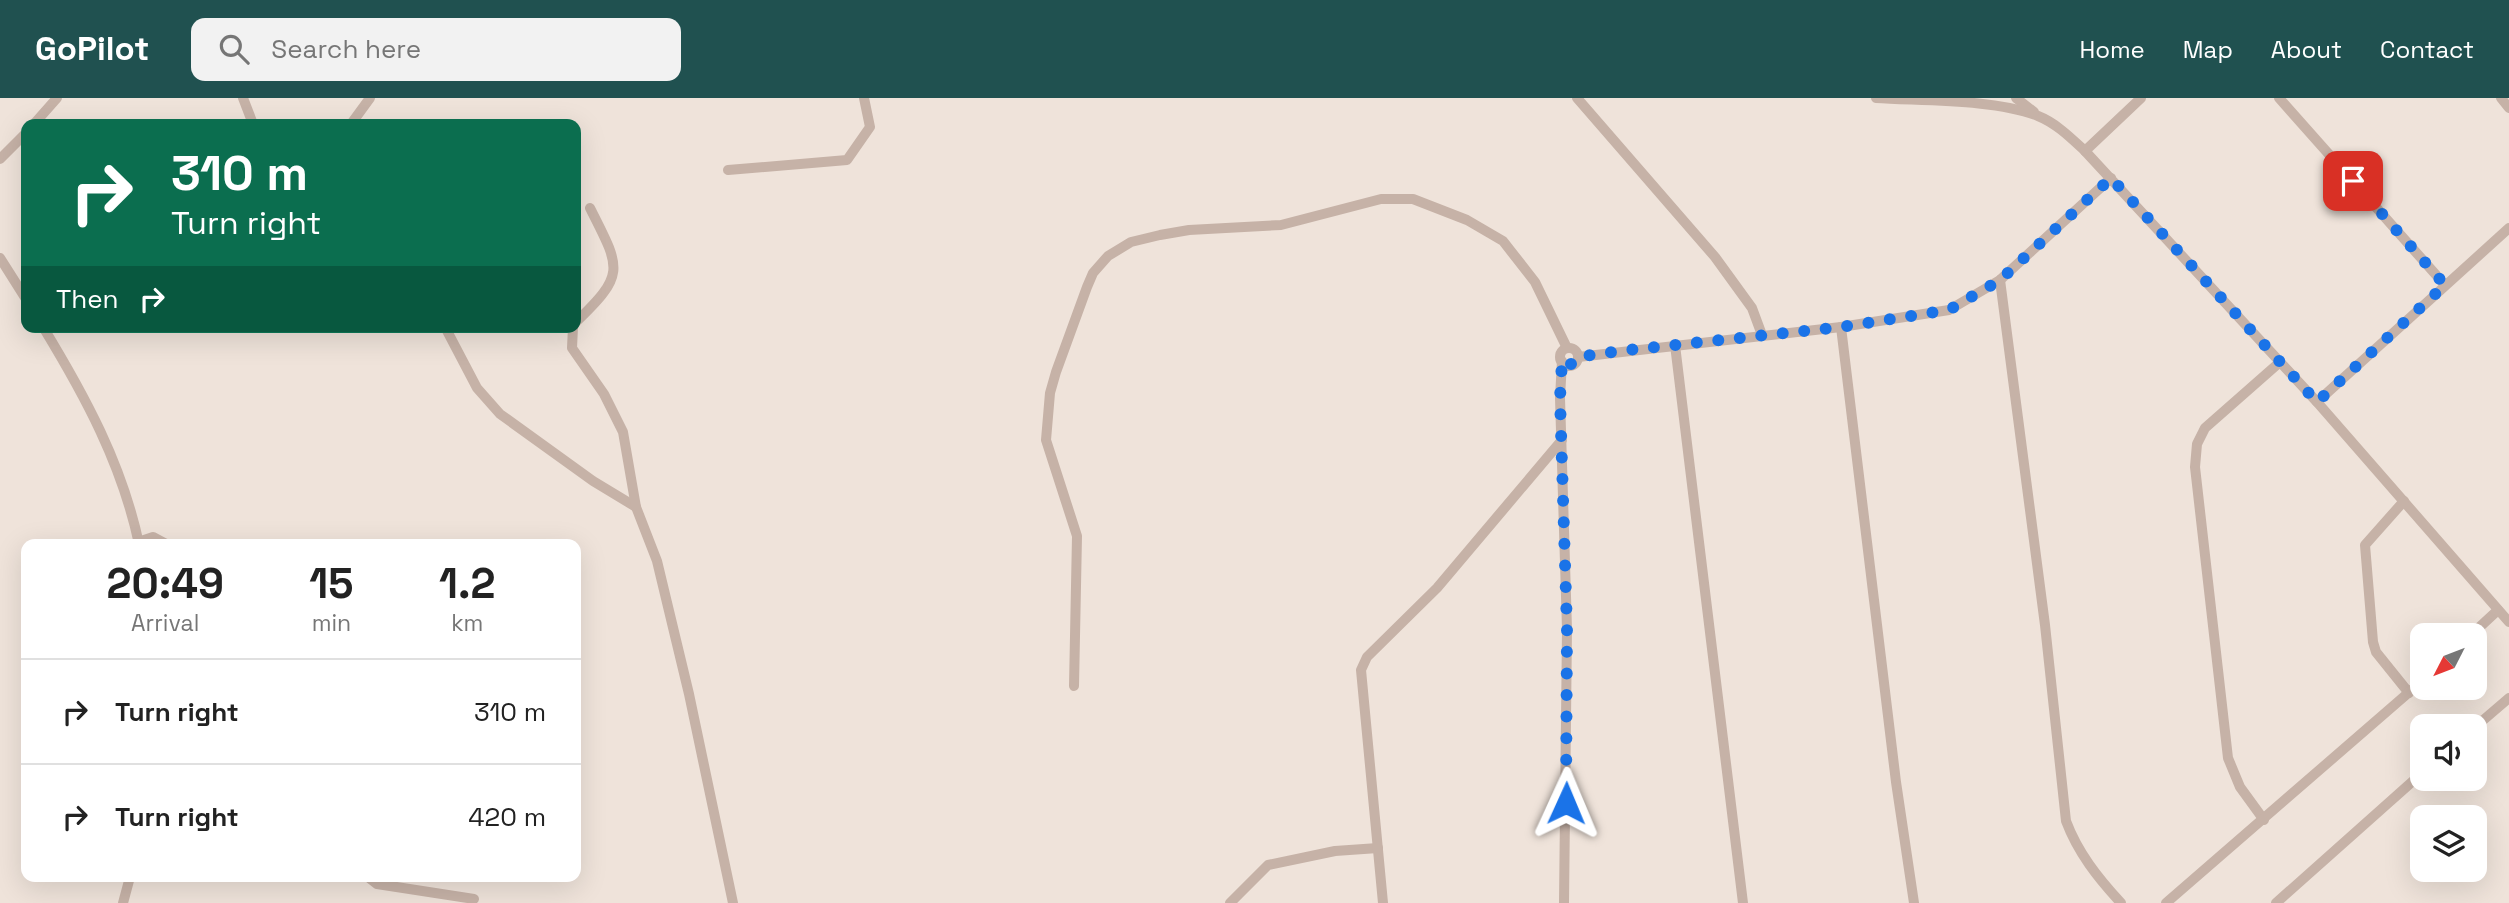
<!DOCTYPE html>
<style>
:root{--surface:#fff;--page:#f2f2f2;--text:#222;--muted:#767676;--line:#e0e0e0;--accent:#205150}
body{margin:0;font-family:"Space Grotesk",sans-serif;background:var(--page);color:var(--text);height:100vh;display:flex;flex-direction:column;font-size:26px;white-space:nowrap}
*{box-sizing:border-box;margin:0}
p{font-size:23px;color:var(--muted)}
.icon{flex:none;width:38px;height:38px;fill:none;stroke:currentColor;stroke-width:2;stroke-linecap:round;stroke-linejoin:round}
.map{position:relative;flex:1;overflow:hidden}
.panel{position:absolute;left:21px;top:441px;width:560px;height:343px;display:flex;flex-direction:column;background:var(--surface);border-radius:14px;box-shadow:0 7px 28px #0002}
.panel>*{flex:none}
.banner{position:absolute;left:21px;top:21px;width:560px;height:214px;border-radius:14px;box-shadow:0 7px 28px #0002;background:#0b6e4f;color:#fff;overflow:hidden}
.needle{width:46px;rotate:228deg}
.buttons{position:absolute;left:2410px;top:525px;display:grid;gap:14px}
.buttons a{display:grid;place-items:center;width:77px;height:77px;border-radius:14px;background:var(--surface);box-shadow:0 7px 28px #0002;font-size:35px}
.pin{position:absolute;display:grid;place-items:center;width:60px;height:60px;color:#fff;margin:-30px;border-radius:14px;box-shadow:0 4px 10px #0006}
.me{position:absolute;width:77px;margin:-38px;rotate:1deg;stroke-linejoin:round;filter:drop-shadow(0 0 5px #0008)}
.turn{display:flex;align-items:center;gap:24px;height:147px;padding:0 35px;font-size:32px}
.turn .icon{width:91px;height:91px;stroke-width:2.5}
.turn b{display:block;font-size:49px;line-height:60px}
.then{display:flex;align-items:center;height:66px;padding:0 35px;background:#0003;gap:14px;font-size:26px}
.eta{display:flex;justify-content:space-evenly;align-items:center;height:119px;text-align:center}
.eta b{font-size:42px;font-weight:700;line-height:49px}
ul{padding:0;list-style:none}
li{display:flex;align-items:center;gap:21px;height:105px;padding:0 35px;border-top:2px solid var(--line)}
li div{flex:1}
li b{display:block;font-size:26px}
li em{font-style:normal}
header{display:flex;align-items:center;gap:42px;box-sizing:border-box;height:98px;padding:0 35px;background:var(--accent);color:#fff}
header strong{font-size:33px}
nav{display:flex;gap:38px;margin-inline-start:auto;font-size:24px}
.search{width:490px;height:63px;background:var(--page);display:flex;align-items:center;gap:18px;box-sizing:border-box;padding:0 24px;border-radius:14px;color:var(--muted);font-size:26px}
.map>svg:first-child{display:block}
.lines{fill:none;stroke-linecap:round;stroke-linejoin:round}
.minor{stroke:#c6b2a7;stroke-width:10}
.route{stroke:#1a73e8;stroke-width:12;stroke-dasharray:0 21.6}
</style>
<header>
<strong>GoPilot</strong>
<div class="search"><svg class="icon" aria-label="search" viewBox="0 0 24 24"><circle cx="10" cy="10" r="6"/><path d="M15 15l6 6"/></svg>Search here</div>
<nav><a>Home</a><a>Map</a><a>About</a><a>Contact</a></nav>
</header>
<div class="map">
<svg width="2509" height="805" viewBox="0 0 2509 805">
<rect width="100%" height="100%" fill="#efe3da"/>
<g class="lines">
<g class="minor">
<polyline points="243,0 253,26"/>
<polyline points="1577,0 1715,159 1752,210 1762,237"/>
<path d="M1876,0c46,3 120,1 162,18 18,7 33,22 47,35l232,251 192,220"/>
<polyline points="2016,0 2034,14"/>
<polyline points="2279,0 2445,187"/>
<polyline points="2501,0 2509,10"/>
<polyline points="34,26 57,0"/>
<polyline points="351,26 370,0"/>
<polyline points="2085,53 2141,0"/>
<polyline points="0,61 26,35"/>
<polyline points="728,72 847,62 870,29 864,0"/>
<polyline points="0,160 26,201"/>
<path d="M2000,182l45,345 21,196c12,32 32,57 55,82"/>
<path d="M576,224c50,-48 45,-53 14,-114"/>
<path d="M43,229c42,69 79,137 96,217"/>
<polyline points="445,229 477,290 500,316 593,383 636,409"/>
<polyline points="573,229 572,250 604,296 623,334 636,409 657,463 689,596 733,805"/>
<polyline points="1841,229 1896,684 1914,805"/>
<polyline points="1675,247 1743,805"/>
<circle cx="1569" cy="259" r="9"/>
<polyline points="1578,259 1841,229 1949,212 2000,182 2111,80"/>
<polyline points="1562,263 1560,300 1567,531 1564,805"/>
<polyline points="2317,304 2509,130"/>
<polyline points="2404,403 2365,447 2373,544 2376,554 2409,595"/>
<polyline points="138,444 153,439 166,446"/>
<polyline points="2471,537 2498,512"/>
<polyline points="1074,588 1077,438 1046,342 1050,295 1056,274 1087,189 1093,175 1108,158 1131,144 1160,137 1189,132 1281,127 1381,101 1413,101 1467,122 1503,143 1535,184 1567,250"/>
<polyline points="2474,630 2509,600"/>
<polyline points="2264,722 2240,689 2228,660 2195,369 2197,346 2205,330 2280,264"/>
<polyline points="368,779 377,786 474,801"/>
<polyline points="123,805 130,779"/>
<polyline points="1230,805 1268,767 1335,753 1378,750"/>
<polyline points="1383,805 1361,572 1367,559 1437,490 1562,342"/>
<polyline points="2166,805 2422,583"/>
<polyline points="2276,805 2422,675"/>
</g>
</g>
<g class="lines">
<polyline class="route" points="1566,705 1567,531 1560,300 1562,263 1569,268 1578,259 1619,253 1841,229 1949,212 2000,182 2111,80 2317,304 2445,187 2353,83"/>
</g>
</svg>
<div class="buttons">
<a><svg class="needle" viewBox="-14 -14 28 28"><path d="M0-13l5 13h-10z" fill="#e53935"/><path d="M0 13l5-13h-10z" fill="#767676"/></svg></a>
<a><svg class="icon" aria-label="sound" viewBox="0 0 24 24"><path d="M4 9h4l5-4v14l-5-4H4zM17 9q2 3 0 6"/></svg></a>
<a><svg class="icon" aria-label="layers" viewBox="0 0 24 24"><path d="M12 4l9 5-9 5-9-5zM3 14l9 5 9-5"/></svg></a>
</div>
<div class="pin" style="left:2353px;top:83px;background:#d93025"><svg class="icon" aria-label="arrive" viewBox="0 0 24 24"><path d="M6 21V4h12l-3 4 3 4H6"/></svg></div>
<svg class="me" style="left:1566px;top:705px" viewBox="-20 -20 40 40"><path d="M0-17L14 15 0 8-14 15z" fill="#1a73e8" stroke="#fff" stroke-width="4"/></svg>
<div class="banner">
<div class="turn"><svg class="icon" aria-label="right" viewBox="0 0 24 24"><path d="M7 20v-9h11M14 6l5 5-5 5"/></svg><div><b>310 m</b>Turn right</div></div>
<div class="then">Then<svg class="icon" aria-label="right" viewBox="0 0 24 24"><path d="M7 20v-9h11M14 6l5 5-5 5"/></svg></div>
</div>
<section class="panel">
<div class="eta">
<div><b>20:49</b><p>Arrival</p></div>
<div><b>15</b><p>min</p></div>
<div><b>1.2</b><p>km</p></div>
</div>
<ul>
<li><svg class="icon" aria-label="right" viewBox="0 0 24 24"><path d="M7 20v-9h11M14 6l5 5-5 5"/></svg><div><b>Turn right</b></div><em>310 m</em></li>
<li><svg class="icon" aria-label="right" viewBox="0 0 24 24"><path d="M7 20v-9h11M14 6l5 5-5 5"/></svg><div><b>Turn right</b></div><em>420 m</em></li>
</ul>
</section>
</div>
